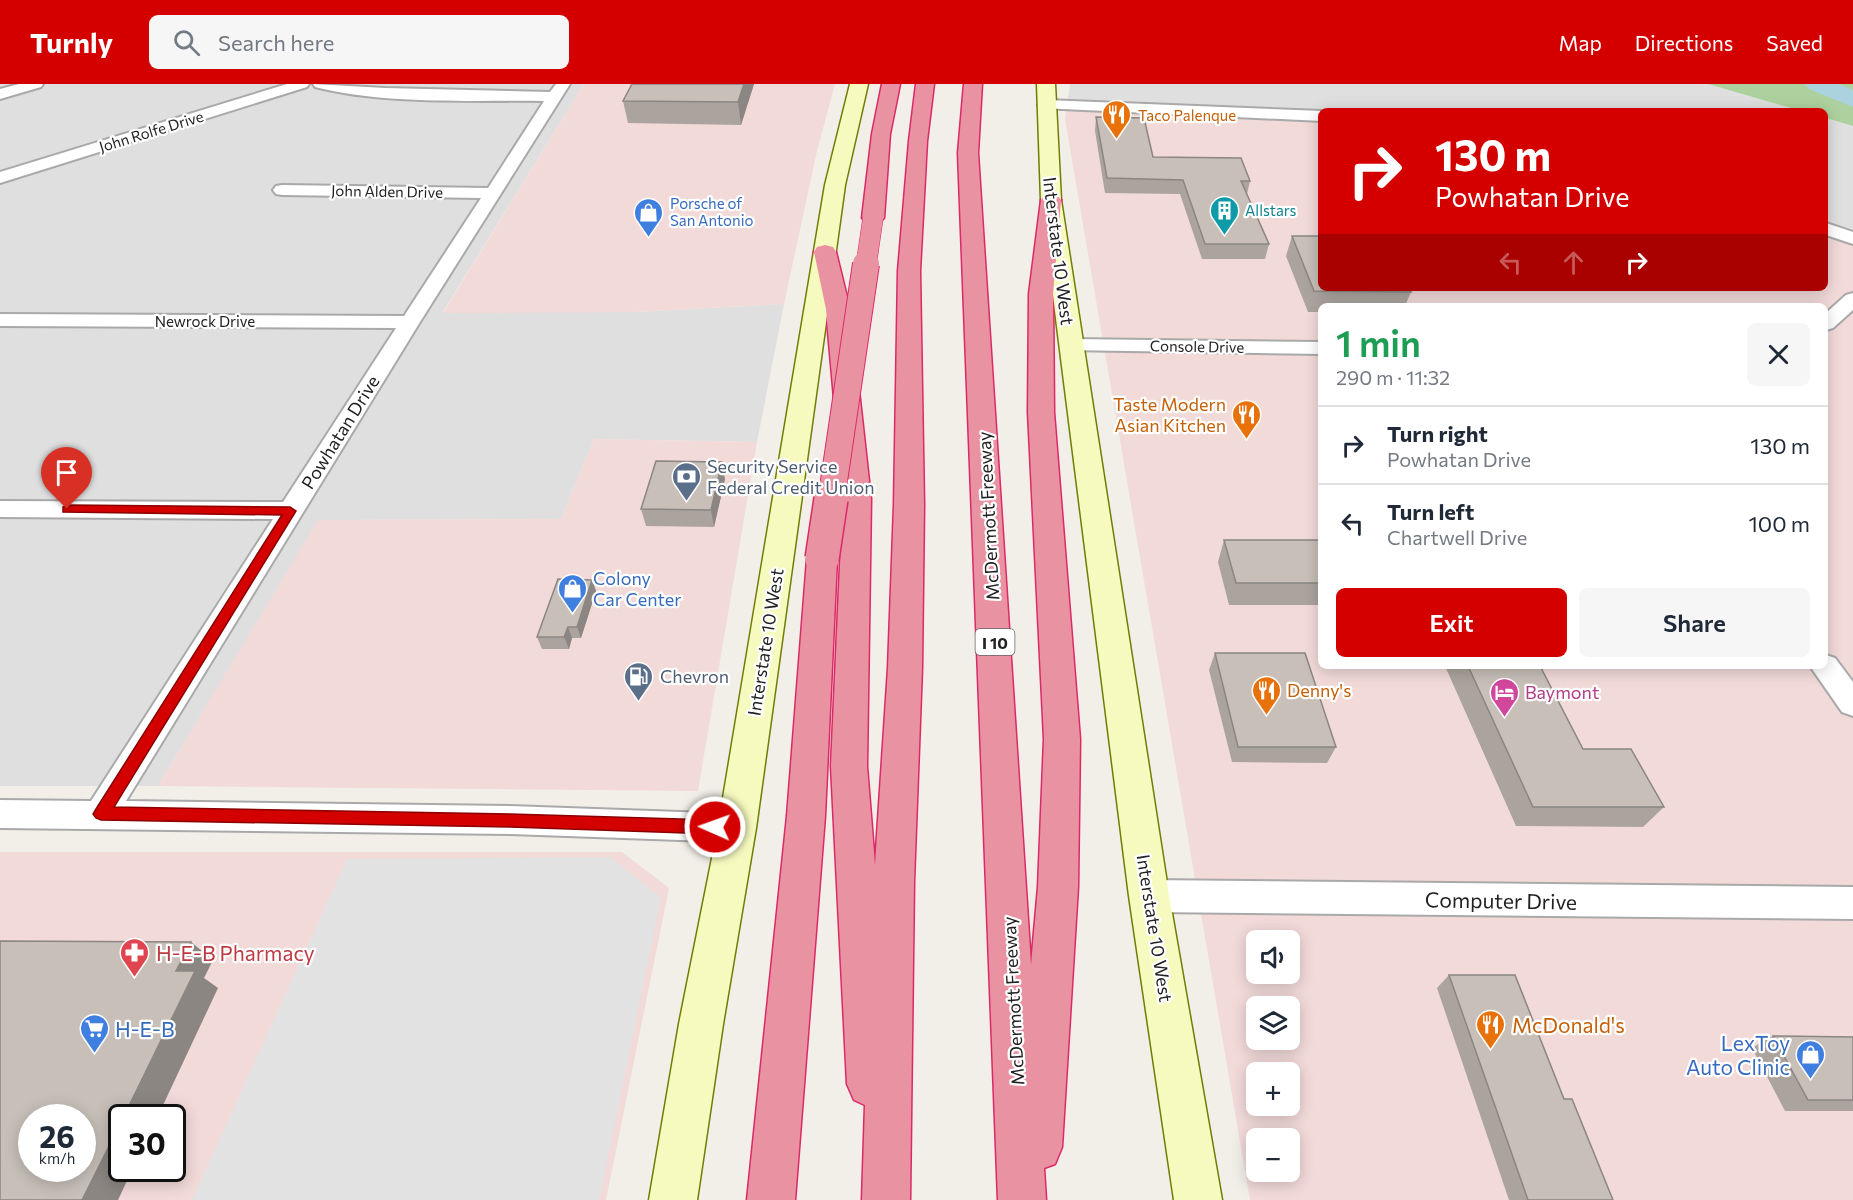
<!DOCTYPE html>
<meta charset="utf-8">
<style>
:root{--surface:#fff;--page:#f6f6f7;--text:#1f2937;--muted:#747a83;--line:#e0e1e3;--accent:#d40000}
body{margin:0;font-family:Commissioner,sans-serif;background:var(--page);color:var(--text);height:100vh;display:flex;flex-direction:column;font-size:22px;white-space:nowrap}
*{box-sizing:border-box;margin:0}
p{font-size:20px;color:var(--muted)}
.icon{flex:none;width:33px;height:33px;fill:none;stroke:currentColor;stroke-width:2;stroke-linecap:round;stroke-linejoin:round}
.map{position:relative;flex:1;overflow:hidden}
.panel{position:absolute;left:1318px;top:219px;width:510px;height:366px;display:flex;flex-direction:column;background:var(--surface);border-radius:9px;box-shadow:0 3px 15px #0003}
.panel>*{flex:none}
.guide{position:absolute;left:1318px;top:24px;width:510px;height:183px;border-radius:9px;box-shadow:0 3px 15px #0003;background:#d40000;color:#fff;overflow:hidden}
.buttons{position:absolute;left:1246px;top:846px;display:grid;gap:12px}
.buttons a{display:grid;place-items:center;width:54px;height:54px;border-radius:9px;background:var(--surface);box-shadow:0 3px 15px #0003;font-size:30px}
.speed{position:absolute;left:18px;top:1020px;display:flex;gap:12px;font-size:30px;font-weight:700;text-align:center}
.speed>*{display:grid;place-content:center;width:78px;height:78px;border-radius:50%;background:var(--surface);box-shadow:0 3px 15px #0003;line-height:1}
.speed small{font-size:15px;font-weight:400}
.speed .limit{border:3px solid #111;border-radius:9px;background:#fff;color:#111}
.pin{position:absolute;display:grid;place-items:center;width:51px;height:51px;color:#fff;margin:-62px -26px;border-radius:50% 50% 50% 0;rotate:-45deg;box-shadow:0 0 6px #0007}
.pin .icon{rotate:45deg}
.me{position:absolute;width:66px;margin:-33px;rotate:272deg;stroke-linejoin:round;filter:drop-shadow(0 0 4px #0008)}
.turn{display:flex;align-items:center;gap:21px;height:126px;padding:0 18px;font-size:27px}
.turn .icon{width:78px;height:78px;stroke-width:2.5}
.turn b{display:block;font-size:42px;line-height:51px}
.lanes{display:flex;align-items:center;height:57px;padding:0 18px;background:#0003;justify-content:center;gap:30px;direction:ltr}
.lanes .off{opacity:.35}
.round{display:grid;place-items:center;flex:none;width:63px;height:63px;border-radius:9px;background:var(--page)}
.summary{display:flex;align-items:center;justify-content:space-between;height:102px;padding:0 18px}
h1{font-size:36px;font-weight:600;line-height:45px;color:#1e9e55}
.primary-button{display:flex;gap:12px;margin-top:auto;padding:12px 18px}
.primary-button a{flex:1;height:69px;border-radius:9px;background:var(--accent);color:#fff;font-size:24px;font-weight:600;line-height:69px;text-align:center}
.primary-button a+a{background:var(--page);color:var(--text)}
ul{padding:0;list-style:none}
li{display:flex;align-items:center;gap:18px;height:78px;padding:0 18px;border-top:2px solid var(--line)}
li div{flex:1}
li b{display:block;font-size:22px}
li em{font-style:normal}
header{display:flex;align-items:center;gap:36px;box-sizing:border-box;height:84px;padding:0 30px;background:var(--accent);color:#fff}
header strong{font-size:28px}
nav{display:flex;gap:33px;margin-inline-start:auto;font-size:21px}
.search{width:420px;height:54px;background:var(--page);display:flex;align-items:center;gap:15px;box-sizing:border-box;padding:0 21px;border-radius:9px;color:var(--muted);font-size:22px}
.map>svg:first-child{display:block}
.residential{fill:#e0dfdf}
.commercial{fill:#f2dad9;fill-rule:evenodd}
.forest{fill:#add19e}
.parking{fill:#e2e2e2}
.lines{fill:none;stroke-linecap:round;stroke-linejoin:round}
.river{fill:#aad3df;fill-rule:evenodd}
.minor-casing{stroke:#a9a9a9;stroke-width:4}
.secondary-casing{stroke:#707d05;stroke-width:3}
.motorway-casing{stroke:#dc2a67;stroke-width:3}
.minor{fill:#fff;fill-rule:evenodd}
.secondary{fill:#f7fabf;fill-rule:evenodd}
.motorway{fill:#e892a2;fill-rule:evenodd}
.motorway-bridge-far2-casing{stroke:#dc2a67;stroke-width:21;stroke-linecap:butt}
.motorway-bridge-far1-casing{stroke:#dc2a67;stroke-width:28;stroke-linecap:butt}
.motorway-bridge-casing{stroke:#dc2a67;stroke-width:36;stroke-linecap:butt}
.motorway-bridge-far2{stroke:#e892a2;stroke-width:20}
.motorway-bridge-far1{stroke:#e892a2;stroke-width:26}
.motorway-bridge{stroke:#e892a2;stroke-width:33}
.wall{fill:#aba49e}
.shaded-wall{fill:#8b8681}
.building{fill:#c7bfb8;stroke:#8b8681;stroke-width:1.5;fill-rule:evenodd}
.route{fill:#d40000;stroke:#8a0000;stroke-width:1.5}
.labels{text-anchor:middle;dominant-baseline:central;stroke-width:4.5;stroke-linejoin:round;paint-order:stroke}
.far-food-label{font-size:15px;fill:#c56008;stroke:#fff;text-anchor:start}
.far-street-label{font-size:15px;fill:#222;stroke:#fff}
.far-shop-label{font-size:15px;fill:#366cbe;stroke:#fff;text-anchor:start}
.far-culture-label{font-size:15px;fill:#0d838f;stroke:#fff;text-anchor:start}
.shield{fill:#fff;stroke:#646464;stroke-width:1.5}
.shield-label{font-size:16px;font-weight:bold;fill:#222}
.street-label{font-size:18px;fill:#222;stroke:#fff}
.food-label{font-size:18px;fill:#c56008;stroke:#fff;text-anchor:end}
.service-label{font-size:18px;fill:#4e5e75;stroke:#fff;text-anchor:start}
.shop-label{font-size:18px;fill:#366cbe;stroke:#fff;text-anchor:start}
.hotel-label{font-size:18px;fill:#b23c85;stroke:#fff;text-anchor:start}
.near-street-label{font-size:21px;fill:#222;stroke:#fff}
.near-health-label{font-size:21px;fill:#be3a42;stroke:#fff;text-anchor:start}
.near-food-label{font-size:21px;fill:#c56008;stroke:#fff;text-anchor:start}
.near-shop-label{font-size:21px;fill:#366cbe;stroke:#fff;text-anchor:start}
</style>
<header>
<strong>Turnly</strong>
<div class="search"><svg class="icon" aria-label="search" viewBox="0 0 24 24"><circle cx="10" cy="10" r="6"/><path d="M15 15l6 6"/></svg>Search here</div>
<nav><a>Map</a><a>Directions</a><a>Saved</a></nav>
</header>
<div class="map">
<svg width="1853" height="1116" viewBox="0 0 1853 1116">
<rect width="100%" height="100%" fill="#f2efe9"/>
<g class="residential">
<polygon points="0,0 584,0 443,228 635,228 784,220 757,358 594,355 561,435 319,436 158,702 0,702"/>
<polygon points="1070,0 1708,0 1801,27 1362,27 1068,15"/>
<polygon points="1826,34 1853,42 1853,146 1826,137"/>
</g>
<g class="commercial">
<polygon points="584,0 835,0 817,67 784,220 635,228 443,229"/>
<path d="M1068,15l294,12h-40v177h504v-67l27,9v970h-603l-185,-1081zM1322,222h504v360h-504zM1257,856h33v34h-33zM1257,922h33v34h-33zM1257,988h33v34h-33zM1257,1054h33v34h-33z"/>
<polygon points="594,355 757,358 698,707 158,702 318,436 561,435"/>
<path d="M0,768h622l47,36 -63,312h-606zM32,1034h50v50h-50zM122,1034h50v50h-50z"/>
</g>
<polygon class="forest" points="1708,0 1853,0 1853,42 1826,34 1826,27 1801,27"/>
<polygon class="parking" points="610,773 661,814 599,1116 192,1116 347,775"/>
<g class="lines">
<polygon class="river" points="1805,0 1839,0 1853,6 1853,23 1809,5"/>
<defs>
<g id="minor">
<polygon points="19,0 43,0 41,3 0,15 0,5"/>
<polygon points="287,0 309,0 307,3 0,99 0,88"/>
<path d="M313,0l72,4 165,4 6,-8h14l-150,238 -294,479 384,5 227,8 12,4 5,10 -5,10 -12,4 -227,-8 -510,-6v-28l91,1 182,-282 -273,-2v-16l283,1 113,-174 -396,-2v-12l404,2 77,-118 -199,-3 -6,-1 -3,-4 3,-4 6,-1 206,3 56,-87c-74,-1 -157,4 -229,-14z"/>
<polygon points="1046,16 1322,27 1322,37 1041,24 1038,21 1041,18"/>
<polygon points="1826,139 1853,148 1853,160 1826,151"/>
<polygon points="1853,209 1853,226 1833,244 1826,246 1826,229 1846,211"/>
<polygon points="1072,255 1322,258 1322,270 1064,266 1061,261 1064,256"/>
<polygon points="1826,571 1835,574 1853,598 1853,632 1842,628 1810,582 1826,582"/>
<polygon points="1149,796 1853,803 1853,835 1149,828 1137,823 1132,812 1137,801"/>
</g>
<g id="secondary">
<polygon points="850,0 868,0 845,101 756,744 723,940 697,1116 649,1116 679,940 718,744 825,101"/>
<polygon points="1037,0 1055,0 1061,116 1169,812 1222,1116 1174,1116 1129,812 1041,116"/>
</g>
<g id="motorway">
<polygon points="882,0 900,0 890,50 884,134 880,138 873,140 866,138 862,134 872,50"/>
<polygon points="916,0 934,0 927,57 920,187 924,421 922,584 914,798 910,1116 862,1116 865,1021 854,1016 847,1000 831,682 843,415 826,225 814,168 817,163 825,161 833,163 836,168 850,225 871,415 867,682 875,781 888,584 894,421 898,187 909,57"/>
<polygon points="964,0 982,0 978,69 1031,881 1038,803 1044,655 1028,328 1029,210 1041,116 1044,112 1051,110 1058,112 1061,116 1053,210 1054,328 1080,655 1078,803 1062,1063 1055,1080 1044,1084 1046,1116 998,1116 958,69"/>
<polygon points="822,464 833,467 837,475 825,732 795,1116 747,1116 787,732 807,475 811,467"/>
</g>
</defs>
<use href="#minor" class="minor-casing"/>
<use href="#secondary" class="secondary-casing"/>
<use href="#motorway" class="motorway-casing"/>
<use href="#minor" class="minor"/>
<use href="#secondary" class="secondary"/>
<use href="#motorway" class="motorway"/>
<defs>
<polyline id="motorway-bridge-far2" points="866,182 873,134"/>
<polyline id="motorway-bridge-far1" points="831,417 866,180"/>
<polyline id="motorway-bridge" points="822,475 831,415"/>
</defs>
<use href="#motorway-bridge-far2" class="motorway-bridge-far2-casing"/>
<use href="#motorway-bridge-far1" class="motorway-bridge-far1-casing"/>
<use href="#motorway-bridge" class="motorway-bridge-casing"/>
<use href="#motorway-bridge-far2" class="motorway-bridge-far2"/>
<use href="#motorway-bridge-far1" class="motorway-bridge-far1"/>
<use href="#motorway-bridge" class="motorway-bridge"/>
</g>
<g class="wall">
<polygon points="632,0 754,0 741,41 628,39 623,17"/>
<polygon points="1096,33 1153,73 1250,97 1247,110 1269,160 1265,175 1202,175 1180,110 1105,109 1095,47"/>
<polygon points="1292,152 1411,208 1405,222 1322,222 1322,228 1308,228 1286,172"/>
<polygon points="725,395 714,443 646,442 641,425"/>
<polygon points="1224,456 1322,456 1322,521 1229,521 1218,478"/>
<polygon points="592,496 596,507 581,554 572,554 569,565 542,565 537,553"/>
<polygon points="1215,569 1336,663 1327,679 1232,678 1209,586"/>
<polygon points="1445,582 1540,582 1583,665 1664,723 1643,743 1516,742"/>
<polygon points="1449,891 1564,1015 1613,1116 1509,1116 1437,904"/>
<polygon points="1773,952 1853,953 1853,1027 1785,1027 1752,964"/>
</g>
<g class="shaded-wall">
<polygon points="744,0 754,0 741,41 738,18"/>
<polygon points="722,378 725,395 714,443 711,426"/>
<polygon points="592,496 596,507 581,554 577,543"/>
<polygon points="568,543 572,554 569,565 564,553"/>
<polygon points="191,858 213,876 204,894 218,904 157,1034 123,1034 176,887"/>
<polygon points="122,1036 122,1084 133,1084 118,1116 82,1116"/>
</g>
<g class="building">
<polygon points="632,0 744,0 738,18 623,17"/>
<polygon points="1096,33 1144,34 1153,73 1241,74 1250,97 1241,97 1269,160 1205,160 1183,96 1107,94"/>
<polygon points="1292,152 1322,152 1322,204 1408,204 1411,208 1314,207"/>
<polygon points="656,377 722,378 711,426 641,425"/>
<polygon points="1224,456 1322,456 1322,499 1236,499"/>
<polygon points="558,495 592,496 577,543 568,543 564,553 537,553"/>
<polygon points="1215,569 1305,569 1336,663 1238,663"/>
<polygon points="1468,582 1540,582 1583,665 1631,665 1664,723 1533,723"/>
<path d="M0,857l191,1 -15,29h19l-72,147h-1v2l-40,80h-82zM32,1034h50v50h-50z"/>
<polygon points="1449,891 1515,891 1564,1015 1572,1015 1613,1116 1528,1116"/>
<polygon points="1773,952 1853,953 1853,1016 1808,1016"/>
</g>
<polygon class="route" points="67,421 290,423 296,427 114,723 510,730 715,736 721,739 723,743 721,748 715,750 510,743 101,736 96,734 93,730 96,725 282,431 63,428 63,423"/>
<defs>
<symbol id="restaurant-pin" viewBox="-11 -11 22 30"><path d="M0 17L-7.5 6A9.5 9.5 0 1 1 7.5 6Z" fill="#e8710a" stroke="#fff"/><path d="M-5-6h1v4h1v-4h1v4h1v-4h1v5L-1.5 .5V6h-2V.5L-5-1ZM5-6V6H3V1.5H1.5Q1.5-4 5-6Z" fill="#fff"/></symbol>
<symbol id="building-pin" viewBox="-11 -11 22 30"><path d="M0 17L-7.5 6A9.5 9.5 0 1 1 7.5 6Z" fill="#0f9aa8" stroke="#fff"/><path d="M-4-6H4V6H1V3H-1V6H-4ZM-2.5-4.3h1.7v1.8h-1.7ZM.8-4.3h1.7v1.8H.8ZM-2.5-1h1.7V.8h-1.7ZM.8-1h1.7V.8H.8Z" fill="#fff"/></symbol>
<symbol id="shop-pin" viewBox="-11 -11 22 30"><path d="M0 17L-7.5 6A9.5 9.5 0 1 1 7.5 6Z" fill="#3f7fe0" stroke="#fff"/><path d="M-5-2.5h2.3a2.7 3.5 0 0 1 5.4 0H5L5.5 6h-11ZM-1.5-2.5h3a1.5 2.3 0 0 0-3 0Z" fill="#fff"/></symbol>
<symbol id="bank-pin" viewBox="-11 -11 22 30"><path d="M0 17L-7.5 6A9.5 9.5 0 1 1 7.5 6Z" fill="#5c6f8a" stroke="#fff"/><path d="M-6-4H6V4H-6ZM0-2.3a2.3 2.3 0 1 0 0 4.6a2.3 2.3 0 1 0 0-4.6Z" fill="#fff"/></symbol>
<symbol id="fuel-pin" viewBox="-11 -11 22 30"><path d="M0 17L-7.5 6A9.5 9.5 0 1 1 7.5 6Z" fill="#5c6f8a" stroke="#fff"/><path d="M-5.5-6h7V0h2V4h1.3V-2.5L3-4.5l.8-.8L6-3V5H2.5V1h-1V6h-7ZM-4.2-4.7v3.2H.2V-4.7Z" fill="#fff"/></symbol>
<symbol id="hotel-pin" viewBox="-11 -11 22 30"><path d="M0 17L-7.5 6A9.5 9.5 0 1 1 7.5 6Z" fill="#d1479c" stroke="#fff"/><path d="M-6-4.5h1.5V1H6V5H4.5V3h-9V5H-6ZM-4 0a1.8 1.8 0 1 1 3.6 0ZM.5 0V-2.5h3Q6-2.5 6 0Z" fill="#fff"/></symbol>
<symbol id="pharmacy-pin" viewBox="-11 -11 22 30"><path d="M0 17L-7.5 6A9.5 9.5 0 1 1 7.5 6Z" fill="#e0444e" stroke="#fff"/><path d="M-2-6h4v4h4v4h-4v4h-4v-4h-4v-4h4Z" fill="#fff"/></symbol>
<symbol id="supermarket-pin" viewBox="-11 -11 22 30"><path d="M0 17L-7.5 6A9.5 9.5 0 1 1 7.5 6Z" fill="#3f7fe0" stroke="#fff"/><path d="M-6-5.5h2.5l.6 2H6L4.5 2H-2.5L-4.4-4H-6ZM-1.5 3.2a1.3 1.3 0 1 0 .1 0ZM3 3.2a1.3 1.3 0 1 0 .1 0Z" fill="#fff"/></symbol>
</defs>
<g fill-rule="evenodd">
<use href="#restaurant-pin" x="1100" y="14" width="33" height="45"/>
<use href="#building-pin" x="1208" y="110" width="33" height="45"/>
<use href="#shop-pin" x="632" y="112" width="33" height="45"/>
<use href="#restaurant-pin" x="1230" y="314" width="33" height="45"/>
<use href="#bank-pin" x="670" y="376" width="33" height="45"/>
<use href="#shop-pin" x="556" y="488" width="33" height="45"/>
<use href="#fuel-pin" x="622" y="576" width="33" height="45"/>
<use href="#restaurant-pin" x="1250" y="590" width="33" height="45"/>
<use href="#hotel-pin" x="1488" y="592" width="33" height="45"/>
<use href="#pharmacy-pin" x="118" y="852" width="33" height="45"/>
<use href="#restaurant-pin" x="1474" y="924" width="33" height="45"/>
<use href="#supermarket-pin" x="78" y="928" width="33" height="45"/>
<use href="#shop-pin" x="1794" y="954" width="33" height="45"/>
</g>
<g class="labels">
<g class="far-food-label">
<text x="1138" y="31">Taco Palenque</text>
</g>
<g class="far-street-label">
<text transform="translate(151 47) rotate(-17)">John Rolfe Drive</text>
<text transform="translate(387 107) rotate(1)">John Alden Drive</text>
<text x="205" y="237">Newrock Drive</text>
<text transform="translate(1197 262) rotate(1)">Console Drive</text>
</g>
<g class="far-shop-label">
<text x="670" y="119">Porsche of<tspan x="670" dy="17">San Antonio</tspan></text>
</g>
<g class="far-culture-label">
<text x="1245" y="126">Allstars</text>
</g>
<rect class="shield" x="975.5" y="545" width="39" height="26" rx="4.5"/>
<g class="shield-label">
<text x="995" y="558">I 10</text>
</g>
<g class="street-label">
<text transform="translate(1059 167) rotate(83)">Interstate 10 West</text>
<text transform="translate(340 348) rotate(-58)">Powhatan Drive</text>
<text transform="translate(988 432) rotate(-93)">McDermott Freeway</text>
<text transform="translate(765 558) rotate(-81)">Interstate 10 West</text>
<text transform="translate(1155 844) rotate(81)">Interstate 10 West</text>
<text transform="translate(1013 917) rotate(-93)">McDermott Freeway</text>
</g>
<g class="food-label">
<text x="1226" y="320">Taste Modern<tspan x="1226" dy="21">Asian Kitchen</tspan></text>
<text x="1287" y="606" text-anchor="start">Denny's</text>
</g>
<g class="service-label">
<text x="707" y="382">Security Service<tspan x="707" dy="21">Federal Credit Union</tspan></text>
<text x="660" y="592">Chevron</text>
</g>
<g class="shop-label">
<text x="593" y="494">Colony<tspan x="593" dy="21">Car Center</tspan></text>
</g>
<g class="hotel-label">
<text x="1525" y="608">Baymont</text>
</g>
<g class="near-street-label">
<text transform="translate(1501 816) rotate(1)">Computer Drive</text>
</g>
<g class="near-health-label">
<text x="156" y="868">H-E-B Pharmacy</text>
</g>
<g class="near-food-label">
<text x="1512" y="940">McDonald's</text>
</g>
<g class="near-shop-label">
<text x="115" y="944">H-E-B</text>
<text x="1790" y="958" text-anchor="end">LexToy<tspan x="1790" dy="24">Auto Clinic</tspan></text>
</g>
</g>
</svg>
<div class="buttons">
<a><svg class="icon" aria-label="sound" viewBox="0 0 24 24"><path d="M4 9h4l5-4v14l-5-4H4zM17 9q2 3 0 6"/></svg></a>
<a><svg class="icon" aria-label="layers" viewBox="0 0 24 24"><path d="M12 4l9 5-9 5-9-5zM3 14l9 5 9-5"/></svg></a>
<a>+</a>
<a>−</a>
</div>
<div class="speed"><div>26<small>km/h</small></div><div class="limit">30</div></div>
<div class="pin" style="left:67px;top:425px;background:#d93025"><svg class="icon" aria-label="arrive" viewBox="0 0 24 24"><path d="M6 21V4h12l-3 4 3 4H6"/></svg></div>
<svg class="me" style="left:715px;top:743px" viewBox="-20 -20 40 40"><circle r="17" fill="#d40000" stroke="#fff" stroke-width="3"/><path d="M0-11L8 9 0 5-8 9z" fill="#fff"/></svg>
<div class="guide">
<div class="turn"><svg class="icon" aria-label="right" viewBox="0 0 24 24"><path d="M7 20v-9h11M14 6l5 5-5 5"/></svg><div><b>130 m</b>Powhatan Drive</div></div>
<div class="lanes"><svg class="icon off" aria-label="left" viewBox="0 0 24 24"><path d="M17 20v-9H6M10 6l-5 5 5 5"/></svg><svg class="icon off" aria-label="ahead" viewBox="0 0 24 24"><path d="M12 20V5M6 11l6-6 6 6"/></svg><svg class="icon" aria-label="right" viewBox="0 0 24 24"><path d="M7 20v-9h11M14 6l5 5-5 5"/></svg></div>
</div>
<section class="panel">
<div class="summary"><div><h1>1 min</h1><p>290 m · 11:32</p></div><a class="round"><svg class="icon" aria-label="close" viewBox="0 0 24 24"><path d="M6 6l12 12M18 6L6 18"/></svg></a></div>
<ul>
<li><svg class="icon" aria-label="right" viewBox="0 0 24 24"><path d="M7 20v-9h11M14 6l5 5-5 5"/></svg><div><b>Turn right</b><p>Powhatan Drive</p></div><em>130 m</em></li>
<li><svg class="icon" aria-label="left" viewBox="0 0 24 24"><path d="M17 20v-9H6M10 6l-5 5 5 5"/></svg><div><b>Turn left</b><p>Chartwell Drive</p></div><em>100 m</em></li>
</ul>
<div class="primary-button"><a>Exit</a><a>Share</a></div>
</section>
</div>
